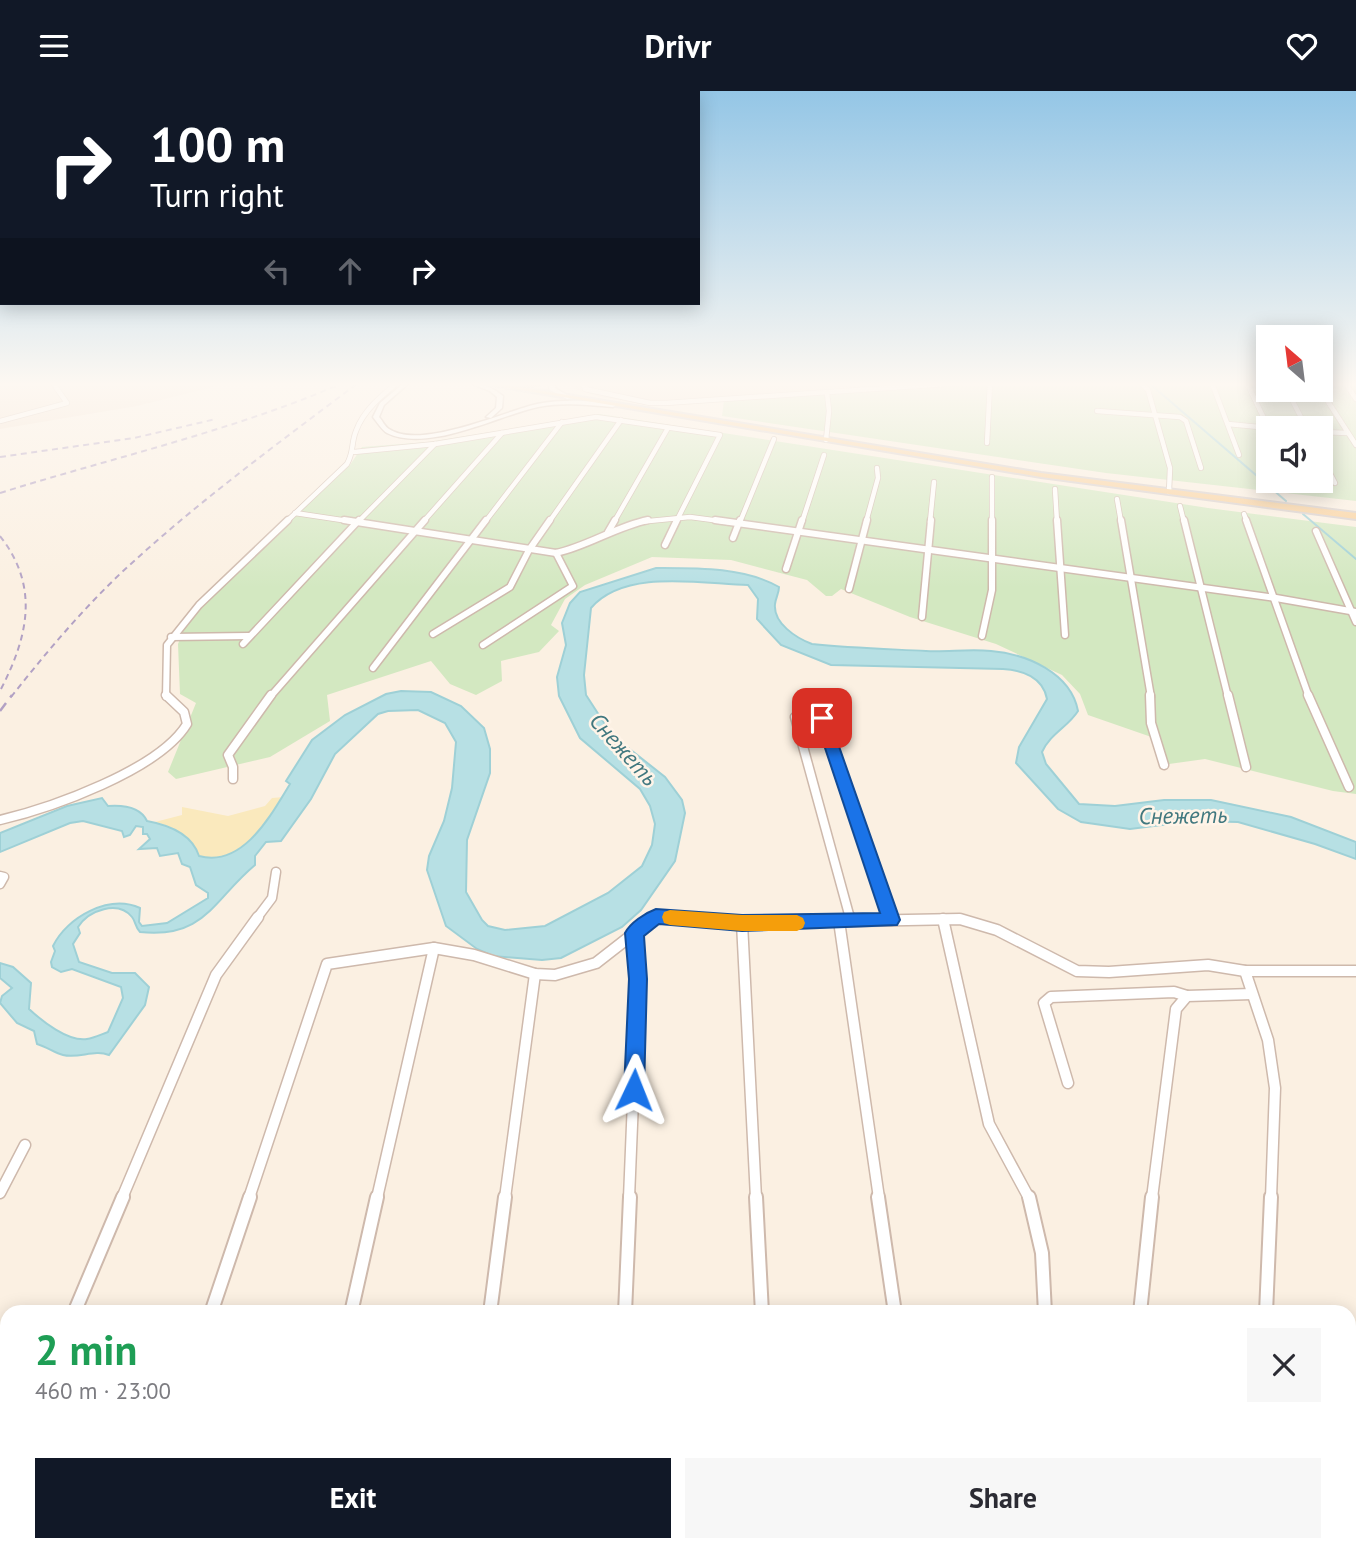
<!DOCTYPE html>
<meta charset="utf-8">
<style>
:root{--surface:#fff;--page:#f7f7f7;--text:#2b2b33;--muted:#7c7c81;--accent:#111827}
body{margin:0;font-family:"PT Sans",sans-serif;background:var(--page);color:var(--text);height:100vh;display:flex;flex-direction:column;font-size:26px;white-space:nowrap}
*{box-sizing:border-box;margin:0}
p{font-size:23px;color:var(--muted)}
.icon{flex:none;width:38px;height:38px;fill:none;stroke:currentColor;stroke-width:2;stroke-linecap:round;stroke-linejoin:round}
.map{position:relative;flex:1;overflow:hidden}
.panel{position:absolute;left:0px;top:1214px;width:1356px;height:247px;display:flex;flex-direction:column;background:var(--surface);border-radius:21px 21px 0 0;box-shadow:0 4px 18px #0003}
.panel>*{flex:none}
.top-card{position:absolute;left:0px;top:0px;width:700px;height:214px;box-shadow:0 4px 18px #0003;background:#111827;color:#fff;overflow:hidden}
.needle{width:46px;rotate:332deg}
.buttons{position:absolute;left:1256px;top:234px;display:grid;gap:14px}
.buttons a{display:grid;place-items:center;width:77px;height:77px;border-radius:0px;background:var(--surface);box-shadow:0 4px 18px #0003;font-size:35px}
.pin{position:absolute;display:grid;place-items:center;width:60px;height:60px;color:#fff;margin:-30px;border-radius:14px;box-shadow:0 4px 10px #0006}
.me{position:absolute;width:77px;margin:-38px;rotate:2deg;stroke-linejoin:round;filter:drop-shadow(0 0 5px #0008)}
.turn{display:flex;align-items:center;gap:24px;height:147px;padding:0 35px;font-size:32px}
.turn .icon{width:91px;height:91px;stroke-width:2.5}
.turn b{display:block;font-size:49px;line-height:60px}
.lanes{display:flex;align-items:center;height:66px;padding:0 35px;background:#0003;justify-content:center;gap:35px;direction:ltr}
.lanes .off{opacity:.35}
.round{display:grid;place-items:center;flex:none;width:74px;height:74px;border-radius:0px;background:var(--page)}
.headline{display:flex;align-items:center;justify-content:space-between;height:119px;padding:0 35px}
h1{font-size:42px;font-weight:600;line-height:52px;color:#1e9e55}
.button{display:flex;gap:14px;margin-top:auto;padding:14px 35px}
.button a{flex:1;height:80px;border-radius:0px;background:var(--accent);color:#fff;font-size:28px;font-weight:600;line-height:80px;text-align:center}
.button a+a{background:var(--page);color:var(--text)}
header{display:flex;justify-content:space-between;align-items:center;height:91px;padding:0 35px;background:var(--accent);color:#fff;font-size:32px;font-weight:600}
.map>svg:first-child{display:block}
.residential{fill:#f3e1d0}
.green{fill:#d3e8c1;fill-rule:evenodd}
.sand{fill:#fae9bd}
.water{fill:#b7e0e4;stroke:#9ed0d6;stroke-width:2}
.lines{fill:none;stroke-linecap:round;stroke-linejoin:round}
.stream{stroke:#9ed0d6;stroke-width:2}
.minor-far4-casing{stroke:#ceb9ac;stroke-width:6}
.minor-far3-casing{stroke:#ceb9ac;stroke-width:9}
.minor-far2-casing{stroke:#ceb9ac;stroke-width:11}
.minor-far1-casing{stroke:#ceb9ac;stroke-width:13}
.minor-casing{stroke:#ceb9ac;stroke-width:16}
.tertiary-casing{stroke:#ceb9ac;stroke-width:3}
.primary-casing{stroke:#d8cfcc;stroke-width:4}
.minor-far4{stroke:#fff;stroke-width:4.5}
.minor-far3{stroke:#fff;stroke-width:6}
.minor-far2{stroke:#fff;stroke-width:8}
.minor-far1{stroke:#fff;stroke-width:10}
.minor{stroke:#fff;stroke-width:12}
.tertiary{fill:#fff;fill-rule:evenodd}
.primary{fill:#f9d09b;fill-rule:evenodd}
.rail-far1{stroke:#b2a1c4;stroke-width:2;stroke-dasharray:6 4.5;stroke-linecap:butt}
.rail{stroke:#b2a1c4;stroke-width:2.5;stroke-dasharray:10 7;stroke-linecap:butt}
.route{fill:#1a73e8;stroke:#114b97;stroke-width:2}
.slow{fill:#f59e0b}
.labels{text-anchor:middle;dominant-baseline:central;stroke-width:5;stroke-linejoin:round;paint-order:stroke}
.water-label{font-size:23px;font-style:italic;fill:#41787f;stroke:#fff4e8}
</style>
<header><svg class="icon" aria-label="menu" viewBox="0 0 24 24"><path d="M4 6h16M4 12h16M4 18h16"/></svg>Drivr<svg class="icon" aria-label="heart" viewBox="0 0 24 24"><path d="M12 20l-8-8c-3-5 5-10 8-4 3-6 11-1 8 4z"/></svg></header>
<div class="map">
<svg width="1356" height="1461" viewBox="0 0 1356 1461">
<rect width="100%" height="100%" fill="#fbf0e2"/>
<g class="residential">
<polygon points="0,292 229,292 137,315 0,338"/>
<polygon points="570,292 906,292 658,310 645,314 600,306 575,298"/>
</g>
<g class="green">
<path d="M984,292h285v7h52v-7h35v118l-250,-28 -384,-57 2,-15zM1269,338h52v52h-52z"/>
<polygon points="600,323 1208,417 1356,436 1356,703 1333,700 1205,668 1169,673 1160,649 1088,624 1080,603 1062,584 996,553 910,526 841,498 832,505 826,505 807,489 731,469 652,466 585,494 565,508 551,534 559,540 539,561 501,570 502,590 476,604 450,593 431,570 327,604 330,630 270,666 176,688 168,681 196,612 180,603 178,553 189,526 350,374 362,356 428,351"/>
</g>
<path class="sand" d="M284,706c-19,28 -46,69 -85,59 -6,-19 -25,-29 -44,-34l27,-7v-8l46,9 37,-10 7,-8z"/>
<path class="water" d="M656,477c40,0 88,-1 123,19 0,6 -3,10 -4,17 -2,19 21,34 37,40 38,4 76,5 114,7 21,1 44,-2 65,0 36,3 80,22 87,60 -10,16 -28,23 -36,41l4,12 33,40 36,2 49,-6h47l80,17 65,25v17l-41,-15 -77,-22 -44,-1 -64,8 -49,-7 -23,-13 -42,-46 3,-16 28,-48c-4,-22 -25,-29 -44,-30l-172,-4 -50,-20 -24,-26 1,-20 -10,-14c-45,-1 -123,-17 -157,23l-7,67 2,20 26,40 53,42 17,23 3,13 -10,48 -34,49 -19,17 -61,31 -19,2 -49,-4 -16,-7 -31,-23 -19,-56 2,-14 15,-35 8,-33 4,-46 -11,-19 -27,-13 -30,1 -10,3 -43,40 -24,45 -30,42 -15,1 -11,14v9c-42,35 -50,74 -115,67 -5,-5 -4,-10 -8,-15 -14,-17 -43,-7 -54,10l2,6 -7,11 6,18 33,11h23l14,14 -4,18 -36,50c-15,-6 -30,4 -46,0 -8,-2 -16,-8 -26,-11l-3,-13 -17,-8 -17,-20 2,-7 10,-8 -12,-10v-15l13,4 18,16 -2,26c13,12 39,33 58,30 7,-1 15,-5 21,-7l15,-34 -2,-11 -49,-18 -11,3 -9,-5 -1,-5 4,-11 -2,-5c14,-29 56,-52 87,-38l-1,14 3,4 25,-3 41,-25v-5l-12,-8 -6,-18 -8,-3 -4,-11 -18,3 -3,-8 -18,1 11,-10 -3,-5h-4v-7l-7,-1 -6,9 -6,2 -2,-6 -39,-10 -13,2 -70,29v-19l67,-27 35,-8 6,8c14,-1 32,0 39,15 22,4 45,13 52,35 44,12 72,-41 91,-72l-4,-3 26,-41 33,-25 41,-21 15,-3 30,1 30,14 23,22 6,21v24l-23,67 -1,52 16,28 6,6 17,4 40,-4 63,-33 34,-27 10,-21 3,-21 -5,-18 -10,-17 -60,-51 -21,-42 -2,-19 9,-32 -4,-22 8,-20 10,-11z"/>
<g class="lines">
<g class="stream">
<polyline points="1149,292 1286,410"/>
<polyline points="1303,423 1356,468"/>
</g>
<defs>
<g id="minor-far4">
<polyline points="584,292 585,298 650,312 666,312 961,292"/>
<polyline points="1141,292 1148,299 1170,377 1169,401"/>
<polyline points="1212,292 1239,364"/>
<polyline points="1247,292 1269,338"/>
<polyline points="1348,296 1356,308"/>
<polyline points="1287,299 1307,338"/>
<polyline points="1317,299 1325,306 1356,354"/>
<polyline points="1097,320 1180,326 1186,330 1201,377"/>
<polyline points="0,330 67,312 53,292"/>
<polyline points="1228,333 1281,338"/>
<polyline points="1321,341 1347,342"/>
<polyline points="826,349 829,320 827,302"/>
<polyline points="987,352 990,292"/>
<polyline points="354,361 435,353 596,326 720,344 676,431"/>
<polyline points="1321,365 1335,392"/>
<polyline points="992,386 992,431"/>
<polyline points="1293,390 1296,397"/>
<polyline points="1055,398 1057,431"/>
<polyline points="1117,408 1121,431"/>
<polyline points="1180,415 1184,431"/>
<polyline points="295,422 355,431"/>
<polyline points="1244,423 1247,431"/>
<path d="M286,431l61,-58c7,-12 4,-21 9,-33 7,-20 25,-35 41,-48"/>
<polyline points="358,431 435,353"/>
<polyline points="423,431 502,342"/>
<polyline points="485,431 562,331"/>
<polyline points="549,431 621,329"/>
<polyline points="614,431 668,337"/>
<polyline points="639,431 690,426 728,431"/>
<polyline points="740,431 774,348"/>
<polyline points="802,431 824,364"/>
<polyline points="866,431 878,387 877,377"/>
<polyline points="930,431 934,391"/>
</g>
<g id="minor-far3">
<path d="M344,429l212,33c32,-7 59,-26 92,-33"/>
<polyline points="715,429 1276,507 1356,521"/>
<polyline points="1057,429 1065,544"/>
<polyline points="1121,429 1151,606"/>
<polyline points="1184,429 1228,606"/>
<polyline points="1246,429 1309,606"/>
<polyline points="1316,440 1356,531"/>
<polyline points="608,441 615,429"/>
<polyline points="733,447 740,429"/>
<polyline points="665,454 677,429"/>
<polyline points="786,478 802,429"/>
<polyline points="849,498 867,429"/>
<polyline points="922,526 931,429"/>
<polyline points="433,543 510,496 529,459 550,429"/>
<polyline points="982,545 992,499 992,429"/>
<polyline points="171,546 249,545"/>
<polyline points="243,553 359,429"/>
<polyline points="483,554 573,495 556,462"/>
<polyline points="373,577 486,429"/>
<polyline points="166,606 167,554 199,514 288,429"/>
<polyline points="270,606 425,429"/>
</g>
<g id="minor-far2">
<polyline points="1150,604 1151,632 1164,674"/>
<polyline points="1228,604 1246,676"/>
<polyline points="1308,604 1349,696"/>
<polyline points="795,626 850,827"/>
<polyline points="822,627 890,827"/>
<polyline points="233,688 233,676 228,664 271,604"/>
<path d="M0,729c51,-12 159,-50 187,-96l-3,-12 -18,-17"/>
<polyline points="0,785 4,786 0,793"/>
<polyline points="257,827 272,807 276,781"/>
<polyline points="653,827 656,825 685,827"/>
</g>
<g id="minor-far1">
<polyline points="663,826 742,832 960,828 997,839 1077,880 1109,881 1208,874 1245,880 1356,880"/>
<polyline points="850,826 851,830"/>
<polyline points="890,826 891,829"/>
<polyline points="943,828 989,1033 1029,1107"/>
<polyline points="839,830 879,1107"/>
<polyline points="742,832 756,1107"/>
<polyline points="1245,880 1268,949 1275,997 1271,1107"/>
<polyline points="1068,992 1044,912 1051,906 1174,901 1187,905"/>
<polyline points="0,1102 25,1054"/>
<polyline points="122,1107 216,884 258,826"/>
<polyline points="249,1107 327,873 434,857 474,864 535,883 555,884 596,872 655,826"/>
<polyline points="377,1107 434,857"/>
<polyline points="505,1107 535,883"/>
<polyline points="629,1107 638,888 634,842"/>
<polyline points="1152,1107 1176,918 1187,905 1252,903"/>
</g>
<g id="minor">
<polyline points="756,1106 762,1222"/>
<polyline points="878,1106 895,1222"/>
<polyline points="1029,1106 1042,1162 1045,1222"/>
<polyline points="74,1222 123,1106"/>
<polyline points="211,1222 250,1106"/>
<polyline points="351,1222 377,1106"/>
<polyline points="490,1222 505,1106"/>
<polyline points="625,1222 630,1106"/>
<polyline points="1140,1222 1152,1106"/>
<polyline points="1266,1222 1271,1106"/>
<polyline points="0,1398 7,1381"/>
<polyline points="0,1435 7,1435"/>
<polyline points="616,1454 616,1461"/>
<polyline points="774,1454 774,1461"/>
<polyline points="858,1454 859,1461"/>
<polyline points="1008,1454 1009,1461"/>
<polyline points="1111,1454 1111,1461"/>
<polyline points="133,1461 135,1454"/>
<polyline points="295,1461 296,1454"/>
<polyline points="457,1461 458,1454"/>
<polyline points="1257,1461 1258,1454"/>
</g>
<g id="tertiary">
<path d="M404,292h5l-25,22 -5,12c3,3 6,10 10,12 31,21 114,-17 148,-25 25,-5 51,-3 76,-1l3,2 -3,2c-25,-2 -50,-5 -75,0 -41,9 -110,46 -151,26 -5,-3 -10,-11 -14,-16l7,-14z"/>
<path d="M470,292c12,0 23,5 33,13l-1,12 -11,10 -5,-1 10,-9 1,-11 -7,-6z"/>
<polygon points="486,292 542,292 540,294 488,294"/>
<polygon points="548,292 554,292 555,297 572,307 567,308 550,299"/>
</g>
<polygon id="primary" points="479,292 495,292 1041,382 1356,422 1356,428 1041,386"/>
</defs>
<use href="#minor-far4" class="minor-far4-casing"/>
<use href="#minor-far3" class="minor-far3-casing"/>
<use href="#minor-far2" class="minor-far2-casing"/>
<use href="#minor-far1" class="minor-far1-casing"/>
<use href="#minor" class="minor-casing"/>
<use href="#tertiary" class="tertiary-casing"/>
<use href="#primary" class="primary-casing"/>
<use href="#minor-far4" class="minor-far4"/>
<use href="#minor-far3" class="minor-far3"/>
<use href="#minor-far2" class="minor-far2"/>
<use href="#minor-far1" class="minor-far1"/>
<use href="#minor" class="minor"/>
<use href="#tertiary" class="tertiary"/>
<use href="#primary" class="primary"/>
<g class="rail-far1">
<polyline points="0,366 134,347 216,328"/>
<path d="M0,402c115,-36 232,-62 343,-110"/>
<path d="M0,445c40,51 28,101 0,155"/>
<path d="M11,606c34,-43 70,-86 110,-124 74,-69 156,-129 237,-190"/>
</g>
<polyline class="rail" points="0,620 12,604"/>
</g>
<linearGradient id="sky" x2="0" y2="1"><stop stop-color="#94c6e6"/><stop offset="0.59" stop-color="#fdf8f2"/><stop offset="1" stop-color="#fdf8f2" stop-opacity="0"/></linearGradient>
<rect width="1356" height="497" fill="url(#sky)"/>
<path class="route" d="M822,622l7,5 71,202 -3,5 -155,6 -83,-7 -15,12 3,43 -3,111 -3,7 -7,3 -7,-3 -3,-7 5,-111 -4,-46c5,-10 20,-20 31,-24l86,6 138,-2 -65,-195z"/>
<polygon class="slow" points="670,819 742,824 797,824 803,827 805,832 803,837 797,840 742,840 670,834 664,832 662,826 664,821"/>
<g class="labels">
<g class="water-label">
<text transform="translate(624 658) rotate(48)">Снежеть</text>
<text transform="translate(1183 724) rotate(-1)">Снежеть</text>
</g>
</g>
</svg>
<div class="buttons">
<a><svg class="needle" viewBox="-14 -14 28 28"><path d="M0-13l5 13h-10z" fill="#e53935"/><path d="M0 13l5-13h-10z" fill="#7c7c81"/></svg></a>
<a><svg class="icon" aria-label="sound" viewBox="0 0 24 24"><path d="M4 9h4l5-4v14l-5-4H4zM17 9q2 3 0 6"/></svg></a>
</div>
<div class="pin" style="left:822px;top:627px;background:#d93025"><svg class="icon" aria-label="arrive" viewBox="0 0 24 24"><path d="M6 21V4h12l-3 4 3 4H6"/></svg></div>
<svg class="me" style="left:634px;top:999px" viewBox="-20 -20 40 40"><path d="M0-17L14 15 0 8-14 15z" fill="#1a73e8" stroke="#fff" stroke-width="4"/></svg>
<div class="top-card">
<div class="turn"><svg class="icon" aria-label="right" viewBox="0 0 24 24"><path d="M7 20v-9h11M14 6l5 5-5 5"/></svg><div><b>100 m</b>Turn right</div></div>
<div class="lanes"><svg class="icon off" aria-label="left" viewBox="0 0 24 24"><path d="M17 20v-9H6M10 6l-5 5 5 5"/></svg><svg class="icon off" aria-label="ahead" viewBox="0 0 24 24"><path d="M12 20V5M6 11l6-6 6 6"/></svg><svg class="icon" aria-label="right" viewBox="0 0 24 24"><path d="M7 20v-9h11M14 6l5 5-5 5"/></svg></div>
</div>
<section class="panel">
<div class="headline"><div><h1>2 min</h1><p>460 m · 23:00</p></div><a class="round"><svg class="icon" aria-label="close" viewBox="0 0 24 24"><path d="M6 6l12 12M18 6L6 18"/></svg></a></div>
<div class="button"><a>Exit</a><a>Share</a></div>
</section>
</div>
